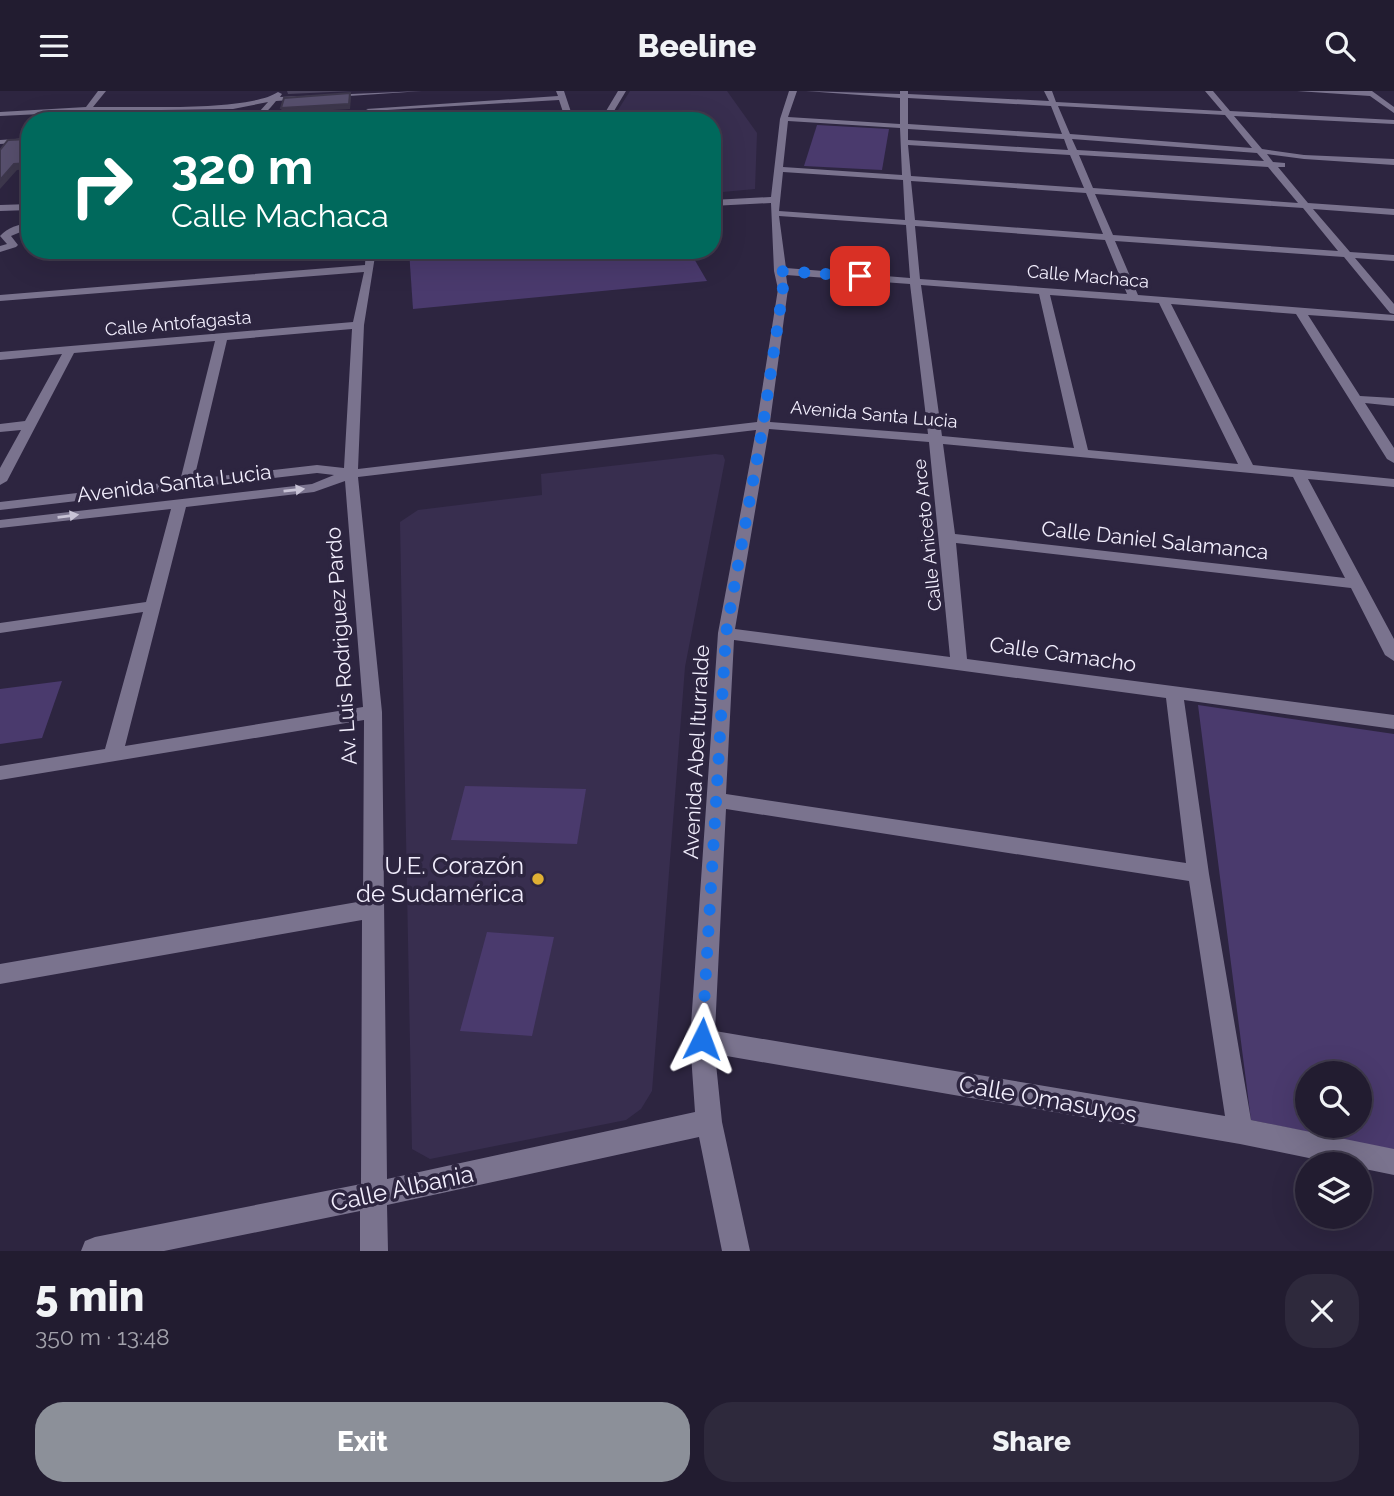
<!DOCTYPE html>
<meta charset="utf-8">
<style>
:root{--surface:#221c30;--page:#2e293c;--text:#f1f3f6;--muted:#a2a1ab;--line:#3f3a4c;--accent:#8c9099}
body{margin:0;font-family:Raleway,sans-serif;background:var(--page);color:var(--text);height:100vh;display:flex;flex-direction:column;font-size:26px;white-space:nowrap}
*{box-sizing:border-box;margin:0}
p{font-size:23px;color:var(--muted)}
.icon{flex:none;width:38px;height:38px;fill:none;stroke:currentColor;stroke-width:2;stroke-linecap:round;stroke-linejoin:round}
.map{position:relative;height:1160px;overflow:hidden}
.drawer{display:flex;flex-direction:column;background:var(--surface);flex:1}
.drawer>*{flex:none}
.top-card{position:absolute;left:21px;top:21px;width:700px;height:147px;border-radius:28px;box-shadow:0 7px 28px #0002,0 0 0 2px var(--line);background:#00695c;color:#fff;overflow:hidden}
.fabs{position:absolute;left:1295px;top:970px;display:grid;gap:14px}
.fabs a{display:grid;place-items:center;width:77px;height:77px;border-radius:50%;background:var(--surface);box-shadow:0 7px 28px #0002,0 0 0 2px var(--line);font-size:35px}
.pin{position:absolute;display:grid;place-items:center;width:60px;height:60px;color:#fff;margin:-30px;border-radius:14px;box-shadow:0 4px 10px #0006}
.me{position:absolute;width:77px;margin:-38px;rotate:3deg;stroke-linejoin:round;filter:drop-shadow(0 0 5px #0008)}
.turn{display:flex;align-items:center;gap:24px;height:147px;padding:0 35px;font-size:32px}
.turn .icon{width:91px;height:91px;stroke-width:2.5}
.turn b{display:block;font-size:49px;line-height:60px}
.round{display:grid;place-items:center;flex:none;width:74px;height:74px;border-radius:28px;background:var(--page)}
.headline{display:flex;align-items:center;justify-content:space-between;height:119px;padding:0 35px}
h1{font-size:42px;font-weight:800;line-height:52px}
.action{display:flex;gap:14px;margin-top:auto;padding:14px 35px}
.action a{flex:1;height:80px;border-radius:28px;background:var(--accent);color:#fff;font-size:28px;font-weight:800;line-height:80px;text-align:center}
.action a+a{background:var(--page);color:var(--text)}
header{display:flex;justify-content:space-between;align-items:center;height:91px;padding:0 35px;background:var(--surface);font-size:32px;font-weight:800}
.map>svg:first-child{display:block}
.built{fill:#382e4f}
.green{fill:#4a3a6d;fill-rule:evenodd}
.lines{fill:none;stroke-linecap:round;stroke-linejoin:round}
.minor{fill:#7a738e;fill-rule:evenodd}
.wall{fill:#4b445e}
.shaded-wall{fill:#3d374c}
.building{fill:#574f6d;stroke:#3d374c;stroke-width:2}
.oneway{fill:#c8c3d6}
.route{stroke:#1a73e8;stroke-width:12;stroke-dasharray:0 21.6}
.poi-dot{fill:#dfb034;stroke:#2d2540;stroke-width:2.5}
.labels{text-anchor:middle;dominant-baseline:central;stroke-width:7;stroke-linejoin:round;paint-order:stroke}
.far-street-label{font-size:18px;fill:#f2eefd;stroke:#2d2540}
.street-label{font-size:21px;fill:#f2eefd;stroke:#2d2540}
.near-poi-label{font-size:24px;fill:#f2eefd;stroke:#2d2540;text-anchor:end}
.near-street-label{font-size:24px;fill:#f2eefd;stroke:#2d2540}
</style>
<header><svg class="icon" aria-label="menu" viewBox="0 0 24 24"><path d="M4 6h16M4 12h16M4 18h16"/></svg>Beeline<svg class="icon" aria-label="search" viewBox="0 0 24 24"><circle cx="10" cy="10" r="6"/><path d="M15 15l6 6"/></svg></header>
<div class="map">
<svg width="1394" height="1160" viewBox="0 0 1394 1160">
<rect width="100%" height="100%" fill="#2d2540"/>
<g class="built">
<polygon points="630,0 727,0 757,42 755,98 712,102 712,30 611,30"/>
<polygon points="715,363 723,364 725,369 685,576 652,1000 641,1018 626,1029 430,1068 412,1058 400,431 418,419 542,404 541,383"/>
</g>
<g class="green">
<polygon points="817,34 889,38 882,79 804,75"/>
<polygon points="409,159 689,159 707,190 413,218"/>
<polygon points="62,590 42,647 0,653 0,598"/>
<path d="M1198,614l196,29v416l-143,-30zM1307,982h53v52h-53z"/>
<polygon points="465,695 586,698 577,753 451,749"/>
<polygon points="487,841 554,846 532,945 460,940"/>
</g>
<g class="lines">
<g class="minor">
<path d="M98,0h8l-13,16c42,-1 155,5 185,-15l4,2 -2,3 142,-6 -146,10c-19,25 -33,20 -63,20l46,-9 9,-10 -35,7 -143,2 -7,6 -4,-2 3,-3 -82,4v-4l86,-5z"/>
<polygon points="556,0 564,0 574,30 566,30 559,9 370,20 366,18 558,5"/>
<polygon points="618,0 626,0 608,30 600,30"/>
<path d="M789,0h8l-9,26 112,7v-26l-94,-7 94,3v-3h8v3l141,7 -5,-10h8l4,11 166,9 -17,-20h8l17,20 164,9v4l-160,-8 28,33 42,6 90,4v6l-90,-6 -37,-5 6,8 12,1v4h-7l30,36 86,6v6l-81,-6 37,43 44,3v6l-39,-3 39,46v10l-4,-1 -46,-56 -229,-16 23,54 256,20v6l-86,-6 52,81 34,2v8l-29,-3 29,45v15l-7,-4 -91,-145 -125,-10 82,161 141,14v8l-86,-8 86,160v22l-9,-6 -34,-67 -395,-45 11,116 427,56v14l-210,-29 25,174 42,246 143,29v26l-34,-7v-4h-22l-98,-20 -525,-90 7,68 28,129h-28l-23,-114 -312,68 1,46h-28v-40l-196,40h-83l4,-10 10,-4 266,-53 1,-264 -362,64v-20l363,-63 1,-181 -364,60v-14l105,-17 38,-137 -143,21v-10l146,-21 25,-93 -171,19v-8l312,-36 22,-9 -17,-2 -317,37v-8l180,-21 35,-140 -141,12 -67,128 -7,4v-17l21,-38 -21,2v-8l25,-3 37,-67 -62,6v-8l353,-30 11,-50 -364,29v-6l365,-30 1,-15h10l-12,75 -6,144 399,-47 21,-133 -4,-18 -3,-68 -59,3v-6l59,-3 9,-78zM908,7l143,8 11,28 -154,-10zM1058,15l167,9 27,33 -182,-14zM788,30l112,7 2,47 -119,-8zM908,38l156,10 4,11 -160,-10zM1072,48l185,14 7,8 -187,-11zM908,54l162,10 14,33 -173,-12zM1079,64l189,12 30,36 -205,-15zM783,81l120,8 2,40 -126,-9zM911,90l175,12 17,41 -188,-14zM1095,103l208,14 35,43 -225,-16zM779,125l127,9 4,53 -124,-10zM915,135l190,14 22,54 -207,-15zM786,184l124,9 18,150 -158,-12 18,-133zM921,194l118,9 35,154 -132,-12zM1050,204l109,8 79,161 -150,-14zM352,238l-8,139 -27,-3 -123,14 33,-139zM769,338l160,13 21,215 -215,-28zM756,339l-38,203 -28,407 5,72 -308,67 -5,-467 -24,-235zM943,353l350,33 52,101 -390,-44zM345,390l18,226 -238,39 61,-239 128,-15zM734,549l432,58 20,165 -460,-69zM726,718l463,72 36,235 -510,-85z"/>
<polygon points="1297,0 1372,0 1394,16 1394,22 1370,5"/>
<polygon points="30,47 30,51 0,53 0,49"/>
<polygon points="30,113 30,119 0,120 0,114"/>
<path d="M30,131v6l-19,8 7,9 -2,2 -16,5v-6l7,-2 -7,-8c8,-9 18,-11 30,-14z"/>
</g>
</g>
<polygon class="wall" points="287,0 353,0 288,3"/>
<g class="shaded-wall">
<polygon points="350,2 351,7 350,18 282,22 281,17"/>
<polygon points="30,72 30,78 17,79 0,98 0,89 14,73"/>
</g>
<g class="building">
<polygon points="350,2 349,13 281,17 284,7"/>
<polygon points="30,48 30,72 14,73 0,89 0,59 8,49"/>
</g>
<defs><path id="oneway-solid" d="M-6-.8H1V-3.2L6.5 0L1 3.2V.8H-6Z" transform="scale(1.75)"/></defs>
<g class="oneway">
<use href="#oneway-solid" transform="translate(294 399) rotate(-6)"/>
<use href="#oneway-solid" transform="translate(68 425) rotate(-7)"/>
</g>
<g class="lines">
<polyline class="route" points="702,948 726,542 763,334 783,198 779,180 860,185"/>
</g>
<circle class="poi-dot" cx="538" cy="788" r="7"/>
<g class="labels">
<g class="far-street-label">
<text transform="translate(1088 185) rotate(5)">Calle Machaca</text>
<text transform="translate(178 232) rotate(-5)">Calle Antofagasta</text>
<text transform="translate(874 323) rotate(5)">Avenida Santa Lucia</text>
<text transform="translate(927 444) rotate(-96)">Calle Aniceto Arce</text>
</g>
<g class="street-label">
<text transform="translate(174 392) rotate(-7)">Avenida Santa Lucia</text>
<text transform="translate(1155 449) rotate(6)">Calle Daniel Salamanca</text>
<text transform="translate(341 555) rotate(-94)">Av. Luis Rodriguez Pardo</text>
<text transform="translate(1063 563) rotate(8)">Calle Camacho</text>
<text transform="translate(696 661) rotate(-87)">Avenida Abel Iturralde</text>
</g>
<g class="near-poi-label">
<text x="524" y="774">U.E. Corazón<tspan x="524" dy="28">de Sudamérica</tspan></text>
</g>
<g class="near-street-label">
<text transform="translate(1048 1008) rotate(10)">Calle Omasuyos</text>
<text transform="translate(402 1097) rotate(-12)">Calle Albania</text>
</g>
</g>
</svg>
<div class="fabs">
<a><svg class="icon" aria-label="search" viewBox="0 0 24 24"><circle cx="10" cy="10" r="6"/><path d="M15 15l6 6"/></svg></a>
<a><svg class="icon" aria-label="layers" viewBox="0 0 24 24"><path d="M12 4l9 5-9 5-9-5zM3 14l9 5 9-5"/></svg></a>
</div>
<div class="pin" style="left:860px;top:185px;background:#d93025"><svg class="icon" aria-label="arrive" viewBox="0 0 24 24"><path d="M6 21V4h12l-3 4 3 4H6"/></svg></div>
<svg class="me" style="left:702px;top:948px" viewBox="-20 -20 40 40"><path d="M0-17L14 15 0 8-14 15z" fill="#1a73e8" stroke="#fff" stroke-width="4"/></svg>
<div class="top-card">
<div class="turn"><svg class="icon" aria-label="right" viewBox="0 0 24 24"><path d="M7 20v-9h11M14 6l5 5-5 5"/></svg><div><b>320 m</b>Calle Machaca</div></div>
</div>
</div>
<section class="drawer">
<div class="headline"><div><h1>5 min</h1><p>350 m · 13:48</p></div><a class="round"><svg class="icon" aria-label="close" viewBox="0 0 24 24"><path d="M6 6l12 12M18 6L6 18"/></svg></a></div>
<div class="action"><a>Exit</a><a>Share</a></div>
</section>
